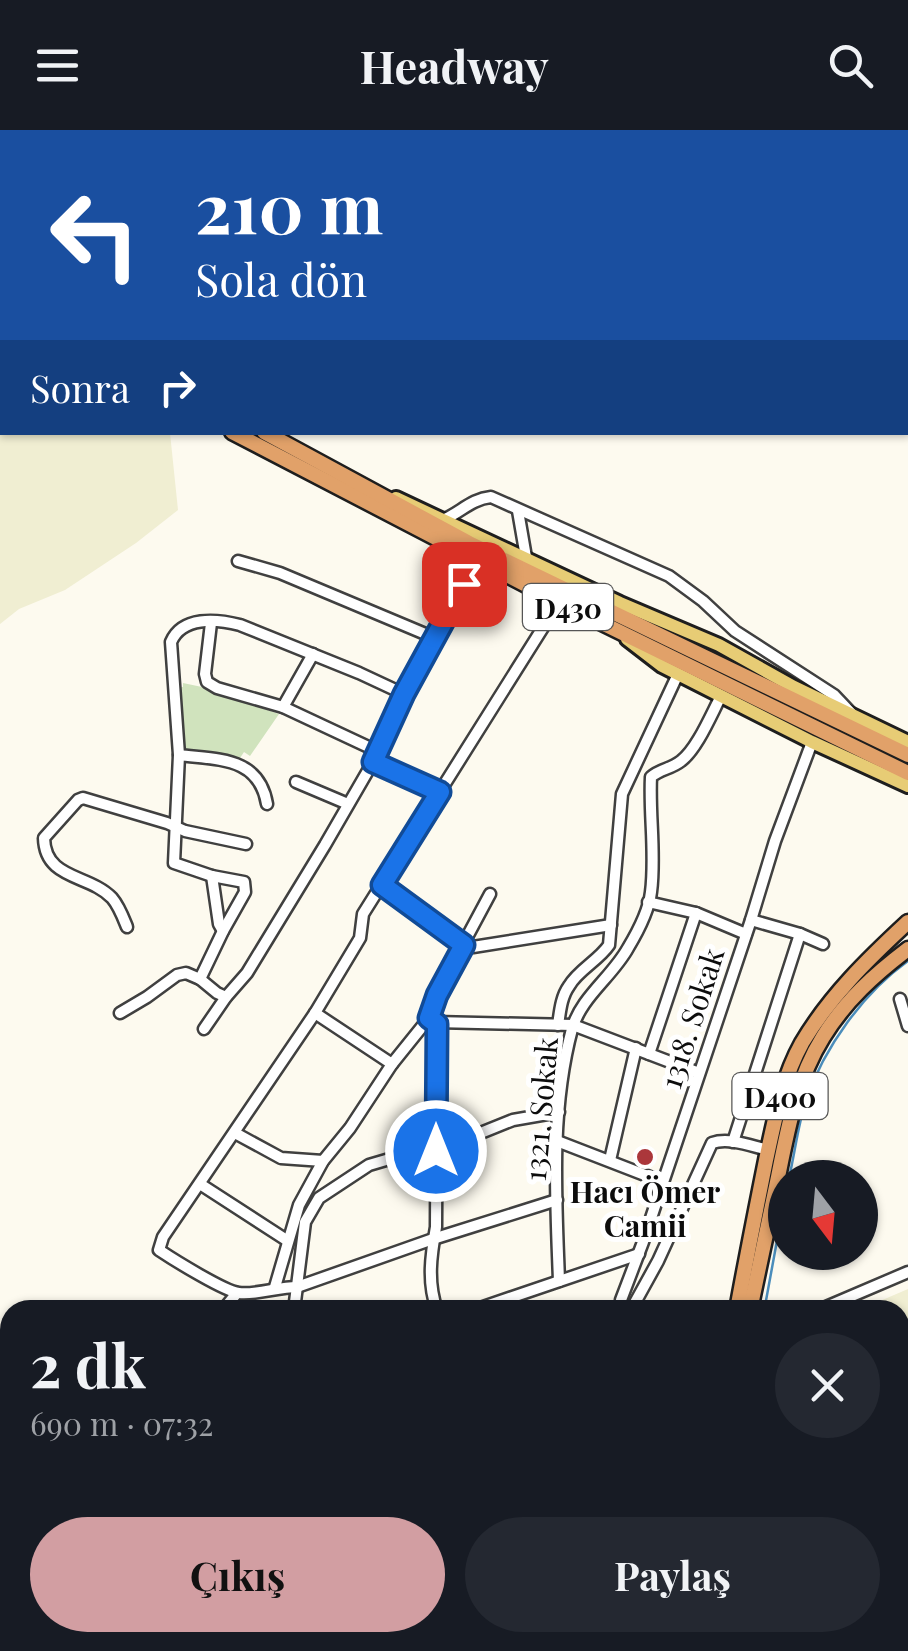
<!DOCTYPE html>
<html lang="tr">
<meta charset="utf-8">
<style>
:root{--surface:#171b24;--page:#242831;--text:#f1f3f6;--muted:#9ea1a6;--accent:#d29ea2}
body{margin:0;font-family:"Playfair Display",serif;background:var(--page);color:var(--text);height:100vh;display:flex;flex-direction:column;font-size:38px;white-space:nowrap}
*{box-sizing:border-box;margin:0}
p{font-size:32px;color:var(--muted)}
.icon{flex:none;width:55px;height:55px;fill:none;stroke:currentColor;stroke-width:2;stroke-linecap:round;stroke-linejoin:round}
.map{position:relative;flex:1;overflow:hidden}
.details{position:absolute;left:0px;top:1170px;width:910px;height:352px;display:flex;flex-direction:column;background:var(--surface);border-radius:30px 30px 0 0;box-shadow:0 2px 8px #0004}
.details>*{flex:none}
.banner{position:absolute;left:0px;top:0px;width:910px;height:305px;box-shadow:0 2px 8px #0004;background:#1a4fa0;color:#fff;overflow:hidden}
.needle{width:65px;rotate:164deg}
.controls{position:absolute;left:768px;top:1030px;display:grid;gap:20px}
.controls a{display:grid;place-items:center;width:110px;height:110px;border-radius:50%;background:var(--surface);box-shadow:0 2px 8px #0004;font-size:50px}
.pin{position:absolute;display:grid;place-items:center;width:85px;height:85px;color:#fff;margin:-42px;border-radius:20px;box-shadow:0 5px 15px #0006}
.me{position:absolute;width:110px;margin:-55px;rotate:0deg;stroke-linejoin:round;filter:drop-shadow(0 0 8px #0008)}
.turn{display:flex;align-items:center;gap:35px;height:210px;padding:0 30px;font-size:45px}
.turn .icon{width:130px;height:130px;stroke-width:2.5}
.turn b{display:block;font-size:70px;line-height:85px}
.then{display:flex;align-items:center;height:95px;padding:0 30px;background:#0003;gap:20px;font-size:38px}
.round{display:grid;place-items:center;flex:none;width:105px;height:105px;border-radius:52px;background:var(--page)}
.overview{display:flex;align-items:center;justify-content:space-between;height:170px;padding:0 30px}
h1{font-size:60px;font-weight:700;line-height:75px}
.action{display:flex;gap:20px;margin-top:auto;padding:20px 30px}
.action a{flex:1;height:115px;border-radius:60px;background:var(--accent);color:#111;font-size:40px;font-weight:700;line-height:115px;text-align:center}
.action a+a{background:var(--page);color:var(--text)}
header{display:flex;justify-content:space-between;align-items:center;height:130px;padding:0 30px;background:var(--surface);font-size:45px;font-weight:700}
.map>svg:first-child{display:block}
.farmland{fill:#f0eed2}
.green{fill:#d0e3bd}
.sand{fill:#f3e8c1}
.water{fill:#badaee;stroke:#4b8dbb;stroke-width:2.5}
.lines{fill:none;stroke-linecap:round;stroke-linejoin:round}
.stream{stroke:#4b8dbb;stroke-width:2.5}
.minor-casing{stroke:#404040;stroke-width:15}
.major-casing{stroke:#1e1e1e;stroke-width:18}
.highway-casing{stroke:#1e1e1e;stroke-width:19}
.minor{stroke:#fff;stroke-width:10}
.major{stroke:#e7cc75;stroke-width:12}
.highway{stroke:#e1a169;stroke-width:14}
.route-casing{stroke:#114b97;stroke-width:25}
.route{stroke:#1a73e8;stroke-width:18}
.poi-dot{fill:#ab373b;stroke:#fff;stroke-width:4}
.labels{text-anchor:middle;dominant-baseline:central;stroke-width:10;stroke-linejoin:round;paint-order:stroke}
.shield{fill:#fff;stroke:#565656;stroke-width:2.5}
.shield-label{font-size:28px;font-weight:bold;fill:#0d0d0d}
.street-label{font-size:30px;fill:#0d0d0d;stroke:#fff}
.poi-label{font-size:30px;font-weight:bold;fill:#0d0d0d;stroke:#fff}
</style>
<header><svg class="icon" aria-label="menu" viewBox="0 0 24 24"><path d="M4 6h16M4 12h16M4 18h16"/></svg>Headway<svg class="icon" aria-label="search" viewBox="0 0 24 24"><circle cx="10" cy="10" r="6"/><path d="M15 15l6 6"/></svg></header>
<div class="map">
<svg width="908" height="1521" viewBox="0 0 908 1521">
<rect width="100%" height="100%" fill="#fdfaef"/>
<g class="farmland">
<polygon points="2,278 2,302 170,303 178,380 136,413 65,460 19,479 0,494 0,281"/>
<polygon points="908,1159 908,1521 703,1521 704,1512 900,1512 900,1180 859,1180"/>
</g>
<polygon class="green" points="183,553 202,557 279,584 250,626 244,622 240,628 183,619 176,557 183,557"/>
<polygon class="sand" points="563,0 864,0 857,2 556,2"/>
<polygon class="water" points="49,0 504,0 500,2 378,2 370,1 356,2 45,2"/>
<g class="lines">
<g class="stream">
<path d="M789,1048c6,-26 9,-53 17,-78 18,-52 57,-107 102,-139"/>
<polyline points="762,1180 765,1176 785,1067"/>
<polyline points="592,1521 593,1512"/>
</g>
<defs>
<g id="minor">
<polyline points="518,381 526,427"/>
<path d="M445,389c17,-8 27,-20 46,-22l178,79 34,25 32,30 99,64 18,19"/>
<polyline points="238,431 280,443 435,508"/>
<polyline points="211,493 205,544 207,552 217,558 283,577 377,621"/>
<polyline points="283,577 313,524"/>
<path d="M179,625c38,5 80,1 88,49"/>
<polyline points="373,632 440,662"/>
<polyline points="296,652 348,674"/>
<polyline points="212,746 219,794 223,801"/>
<polyline points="382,755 464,815 473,817 611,795"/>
<polyline points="648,772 696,783 746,804"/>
<polyline points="751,790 800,804 823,814"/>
<path d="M127,797c-4,-10 -8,-21 -15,-29 -23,-24 -67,-18 -68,-60l34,-38 5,-2 84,25 18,8 61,13"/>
<path d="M200,849l23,-48 22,-39 -1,-10 -32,-6 -38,-13 5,-108 -8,-113c11,-26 45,-23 69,-17l119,48 45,21"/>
<polyline points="900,869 908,896"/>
<polyline points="120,883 147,867 177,845 186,843 200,849 217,863 226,867"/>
<polyline points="315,883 392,934"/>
<polyline points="435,892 573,895 699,943"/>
<path d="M437,894l-1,203c-5,28 -9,55 1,83"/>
<path d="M558,895c2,-13 3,-28 11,-39 9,-16 29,-25 40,-41l13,-151 56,-120"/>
<polyline points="204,899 226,867 247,843 325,715 373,632 404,564 477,430"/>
<polyline points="649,924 696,783"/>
<polyline points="235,1003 281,1028 323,1031"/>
<polyline points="557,1011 663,1052"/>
<polyline points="733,1012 800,804"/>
<polyline points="436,1021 513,990 559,982"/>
<polyline points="610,1030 636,918"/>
<polyline points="200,1054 288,1111"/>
<path d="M557,1070l-124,39 -136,48c-19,0 -40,8 -58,6 -15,-2 -65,-33 -80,-43l4,-13 152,-224 45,-75 3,-24 196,-312"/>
<path d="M559,1151c-3,-83 -9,-170 13,-252 9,-32 40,-52 56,-81 9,-15 21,-38 23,-56 5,-38 -2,-77 0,-115 9,-8 20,-8 30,-16 16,-12 30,-46 40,-65"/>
<polyline points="275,1157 299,1075 323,1031 350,998 392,934 429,888 437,865 462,823 467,807 490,764"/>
<polyline points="223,1180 237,1163"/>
<polyline points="294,1180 305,1092 319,1068 369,1035 437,1015"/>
<polyline points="474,1180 639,1124"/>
<polyline points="620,1180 621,1170 643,1112 751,790 775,711 812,612"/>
<path d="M631,1180l27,-49 54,-118c17,-6 39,3 56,7"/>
<polyline points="819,1180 908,1142"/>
<polyline points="10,1259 5,1261 1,1267 10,1299"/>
<polyline points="0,1310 10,1309"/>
<polyline points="141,1512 146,1521"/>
<polyline points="191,1512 196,1521"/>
<polyline points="253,1512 257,1521"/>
<polyline points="323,1512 324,1521"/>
<polyline points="107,1521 120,1512"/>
<polyline points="383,1521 401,1512"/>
<polyline points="496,1521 501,1512"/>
</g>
<g id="major">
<polyline points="396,368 620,473 719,515 794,557 908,612"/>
<polyline points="627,509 662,536 812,612 908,656"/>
</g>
<g id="highway">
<polyline points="0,174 2,175"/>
<polyline points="0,190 2,191"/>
<polyline points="232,302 559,472 908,643"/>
<polyline points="264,302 469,413 908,625"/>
<path d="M737,1180c9,-50 19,-100 29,-150 9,-41 16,-81 36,-117 28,-47 66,-84 106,-121"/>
<path d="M750,1180c9,-43 18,-85 27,-128 10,-50 19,-102 46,-145 22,-36 52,-63 85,-88"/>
<polyline points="668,1521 669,1512"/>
<polyline points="683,1521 684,1512"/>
</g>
</defs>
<use href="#minor" class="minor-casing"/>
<use href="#major" class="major-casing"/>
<use href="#highway" class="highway-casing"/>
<use href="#minor" class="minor"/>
<use href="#major" class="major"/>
<use href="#highway" class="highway"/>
</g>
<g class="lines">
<defs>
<polyline id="route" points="436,1021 437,894 429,888 437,865 464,815 382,755 440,662 373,632 404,564 464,454"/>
</defs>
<use href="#route" class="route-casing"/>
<use href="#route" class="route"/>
</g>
<circle class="poi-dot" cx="645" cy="1027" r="10"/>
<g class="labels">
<g class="shield">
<rect x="523" y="454" width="90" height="46" rx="8"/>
<rect x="732.5" y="943" width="95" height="46" rx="8"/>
</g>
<g class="shield-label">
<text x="568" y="477">D430</text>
<text x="780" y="966">D400</text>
</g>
<g class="street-label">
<text transform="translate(691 888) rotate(-72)">1318. Sokak</text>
<text transform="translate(540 979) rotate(-85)">1321. Sokak</text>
</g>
<g class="poi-label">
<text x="645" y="1061">Hacı Ömer<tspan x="645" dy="34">Camii</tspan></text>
</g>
</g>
</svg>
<div class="controls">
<a><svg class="needle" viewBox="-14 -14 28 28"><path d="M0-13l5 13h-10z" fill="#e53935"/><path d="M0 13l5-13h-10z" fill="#9ea1a6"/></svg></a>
</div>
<div class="pin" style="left:464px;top:454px;background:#d93025"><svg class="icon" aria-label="arrive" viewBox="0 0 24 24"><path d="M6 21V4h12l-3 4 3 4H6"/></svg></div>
<svg class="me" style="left:436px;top:1021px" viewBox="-20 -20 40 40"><circle r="17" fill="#1a73e8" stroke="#fff" stroke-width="3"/><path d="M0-11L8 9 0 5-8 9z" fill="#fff"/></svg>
<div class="banner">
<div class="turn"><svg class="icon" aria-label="left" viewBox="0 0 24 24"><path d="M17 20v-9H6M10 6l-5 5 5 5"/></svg><div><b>210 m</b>Sola dön</div></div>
<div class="then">Sonra<svg class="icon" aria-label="right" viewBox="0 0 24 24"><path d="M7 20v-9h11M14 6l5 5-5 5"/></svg></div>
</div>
<section class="details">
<div class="overview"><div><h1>2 dk</h1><p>690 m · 07:32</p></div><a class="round"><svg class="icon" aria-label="close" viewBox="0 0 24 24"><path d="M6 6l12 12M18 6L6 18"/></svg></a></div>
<div class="action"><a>Çıkış</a><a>Paylaş</a></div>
</section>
</div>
